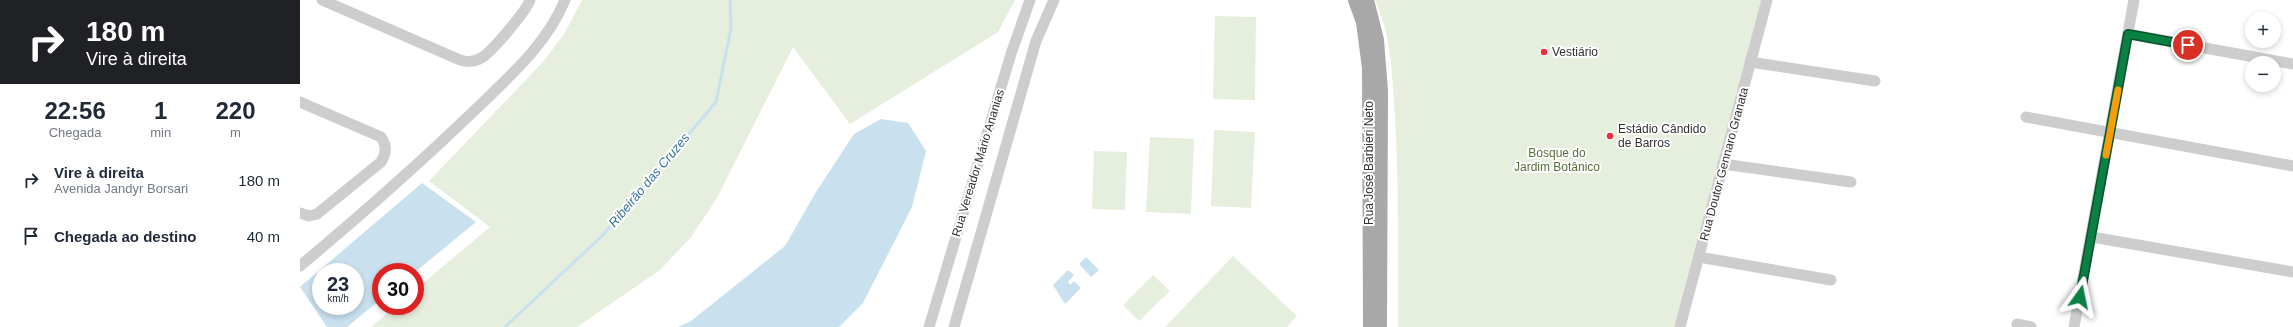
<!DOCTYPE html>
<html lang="pt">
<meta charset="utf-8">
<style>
:root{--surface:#fff;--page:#f2f2f3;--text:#1f2937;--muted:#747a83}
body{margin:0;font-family:Arial,sans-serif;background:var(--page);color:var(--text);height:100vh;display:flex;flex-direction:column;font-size:15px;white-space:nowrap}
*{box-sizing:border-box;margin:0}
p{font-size:13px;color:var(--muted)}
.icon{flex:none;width:22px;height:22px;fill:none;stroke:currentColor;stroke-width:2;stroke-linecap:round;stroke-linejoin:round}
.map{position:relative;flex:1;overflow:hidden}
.side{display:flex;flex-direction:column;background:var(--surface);width:300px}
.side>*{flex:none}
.hud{background:#202124;color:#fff;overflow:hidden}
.tools{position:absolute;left:1945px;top:12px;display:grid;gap:8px}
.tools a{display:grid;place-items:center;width:36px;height:36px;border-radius:50%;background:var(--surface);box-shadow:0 2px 6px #0003;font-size:20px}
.speed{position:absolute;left:12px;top:263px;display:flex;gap:8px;font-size:20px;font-weight:700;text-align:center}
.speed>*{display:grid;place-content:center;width:52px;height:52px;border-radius:50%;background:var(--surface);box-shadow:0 2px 6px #0003;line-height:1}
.speed small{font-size:10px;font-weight:400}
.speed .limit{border:6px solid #d22;background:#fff;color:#111}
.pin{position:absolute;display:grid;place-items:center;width:34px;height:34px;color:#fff;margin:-17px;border:2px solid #fff;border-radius:50%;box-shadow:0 1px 4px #0007}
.me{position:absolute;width:44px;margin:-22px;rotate:12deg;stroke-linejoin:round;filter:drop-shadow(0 0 3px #0008)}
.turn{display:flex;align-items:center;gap:14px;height:84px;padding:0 20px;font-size:18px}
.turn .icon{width:52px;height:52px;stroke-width:2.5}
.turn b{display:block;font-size:28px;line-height:34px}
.eta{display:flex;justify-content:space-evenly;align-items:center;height:68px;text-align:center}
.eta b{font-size:24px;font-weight:800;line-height:28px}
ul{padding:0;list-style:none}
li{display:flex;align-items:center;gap:12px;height:56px;padding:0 20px}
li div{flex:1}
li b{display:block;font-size:15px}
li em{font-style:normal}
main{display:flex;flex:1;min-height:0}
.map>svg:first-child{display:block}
.green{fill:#e6eedd}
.water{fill:#c9e0ee;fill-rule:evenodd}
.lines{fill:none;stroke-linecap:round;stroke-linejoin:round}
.stream{stroke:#c9e0ee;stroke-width:3}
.minor{stroke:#cdcdcd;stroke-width:11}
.major{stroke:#a8a8a8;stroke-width:14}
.route-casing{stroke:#07532c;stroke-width:10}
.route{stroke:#0b8043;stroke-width:7}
.slow{stroke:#f59e0b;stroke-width:7}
.poi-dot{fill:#ef2a3b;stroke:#fff;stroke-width:1.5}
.labels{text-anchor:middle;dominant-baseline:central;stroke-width:4;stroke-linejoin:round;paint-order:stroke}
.poi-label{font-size:12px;fill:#303030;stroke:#fff;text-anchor:start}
.park-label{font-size:12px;fill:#546f3a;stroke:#fff}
.street-label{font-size:12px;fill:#303030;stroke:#fff}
.water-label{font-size:13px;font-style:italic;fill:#387497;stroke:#fff}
</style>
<main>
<section class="side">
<div class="hud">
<div class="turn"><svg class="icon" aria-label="right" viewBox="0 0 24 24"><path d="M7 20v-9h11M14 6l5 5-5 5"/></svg><div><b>180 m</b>Vire à direita</div></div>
</div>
<div class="eta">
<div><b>22:56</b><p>Chegada</p></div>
<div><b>1</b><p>min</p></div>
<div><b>220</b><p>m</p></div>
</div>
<ul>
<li><svg class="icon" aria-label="right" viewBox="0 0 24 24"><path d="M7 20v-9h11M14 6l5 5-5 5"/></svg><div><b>Vire à direita</b><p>Avenida Jandyr Borsari</p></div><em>180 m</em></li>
<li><svg class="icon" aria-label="arrive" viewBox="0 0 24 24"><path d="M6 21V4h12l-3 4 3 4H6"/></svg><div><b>Chegada ao destino</b></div><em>40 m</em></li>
</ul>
</section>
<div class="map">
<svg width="1993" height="327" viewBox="0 0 1993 327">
<rect width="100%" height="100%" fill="#fff"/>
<g class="green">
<polygon points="282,0 715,0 698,32 550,124 493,47 417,198 391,237 360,270 277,327 71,327 96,306 115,306 115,290 190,227 129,181 243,62 264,34"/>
<path d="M1075,0h392l-89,327h-280c0,-70 1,-140 -3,-211 -3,-40 -3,-79 -20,-116z"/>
<polygon points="915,16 956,17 955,100 913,99"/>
<polygon points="914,130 955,132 951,208 911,206"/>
<polygon points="850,137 894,139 891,214 846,212"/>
<polygon points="794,151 827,152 825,210 792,209"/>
<polygon points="933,256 997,316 987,327 865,327"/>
<polygon points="853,275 870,291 839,321 823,305"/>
</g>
<g class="water">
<polygon points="581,119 608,123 626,151 612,207 563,303 539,327 378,327 391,321 485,246 516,192 554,134"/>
<path d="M122,183l54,39 -61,50h-34v27l-34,28h-20l-27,-40zM21,272h34v34h-34z"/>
<polygon points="786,257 799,270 791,277 779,264"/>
<polygon points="768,270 774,275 768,282 770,285 774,281 781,288 765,304 753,285"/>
</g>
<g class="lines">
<polyline class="stream" points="205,327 303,235 416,102 431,28 430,0"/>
<g class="minor">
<path d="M22,0l138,60c7,2 15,2 21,-2 10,-5 46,-48 49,-58"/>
<polyline points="1828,34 1993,64"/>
<polyline points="1450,62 1575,81"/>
<path d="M0,102l81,35c6,8 5,17 0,25l-64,52 -8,2 -9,-3"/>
<polyline points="1726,117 1993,166"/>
<polyline points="1423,164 1551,182"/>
<polyline points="1792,237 1993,272"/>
<polyline points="1399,257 1531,280"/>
<path d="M0,266c61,-51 120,-103 177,-158 33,-32 70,-64 88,-108"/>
<polyline points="1717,324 1731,327"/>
<polyline points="629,327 711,54 730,0"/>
<polyline points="654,327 736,41 754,0"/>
<polyline points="1380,327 1467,0"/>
<polyline points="1774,327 1834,0"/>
</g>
<g class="major">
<polyline points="1055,0 1063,22 1069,68 1070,327"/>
<polyline points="1067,0 1077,40 1081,91 1080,327"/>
</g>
</g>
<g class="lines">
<defs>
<polyline id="route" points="1780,297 1828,34 1888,45"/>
</defs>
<use href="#route" class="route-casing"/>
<use href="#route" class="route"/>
<polyline class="slow" points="1806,155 1818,90"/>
</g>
<g class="poi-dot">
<circle cx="1244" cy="52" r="4"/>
<circle cx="1310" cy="136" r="4"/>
</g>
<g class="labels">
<g class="poi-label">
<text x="1252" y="52">Vestiário</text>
<text x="1318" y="129">Estádio Cândido<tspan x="1318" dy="14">de Barros</tspan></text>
</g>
<g class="park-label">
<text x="1257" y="153">Bosque do<tspan x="1257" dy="14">Jardim Botânico</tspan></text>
</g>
<g class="street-label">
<text transform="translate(678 163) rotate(-73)">Rua Vereador Mário Ananias</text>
<text transform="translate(1069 163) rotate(-90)">Rua José Barbieri Neto</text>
<text transform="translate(1424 164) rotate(-75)">Rua Doutor Gennaro Granata</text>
</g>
<g class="water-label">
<text transform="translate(349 180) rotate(-50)">Ribeirão das Cruzes</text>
</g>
</g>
</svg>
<div class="tools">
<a>+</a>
<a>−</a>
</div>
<div class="speed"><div>23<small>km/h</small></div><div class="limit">30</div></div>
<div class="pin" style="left:1888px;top:45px;background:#d93025"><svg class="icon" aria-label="arrive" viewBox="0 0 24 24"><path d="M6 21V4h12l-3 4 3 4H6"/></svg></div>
<svg class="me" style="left:1780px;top:297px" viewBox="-20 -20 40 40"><path d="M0-17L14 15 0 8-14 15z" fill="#0b8043" stroke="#fff" stroke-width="4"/></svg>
</div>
</main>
